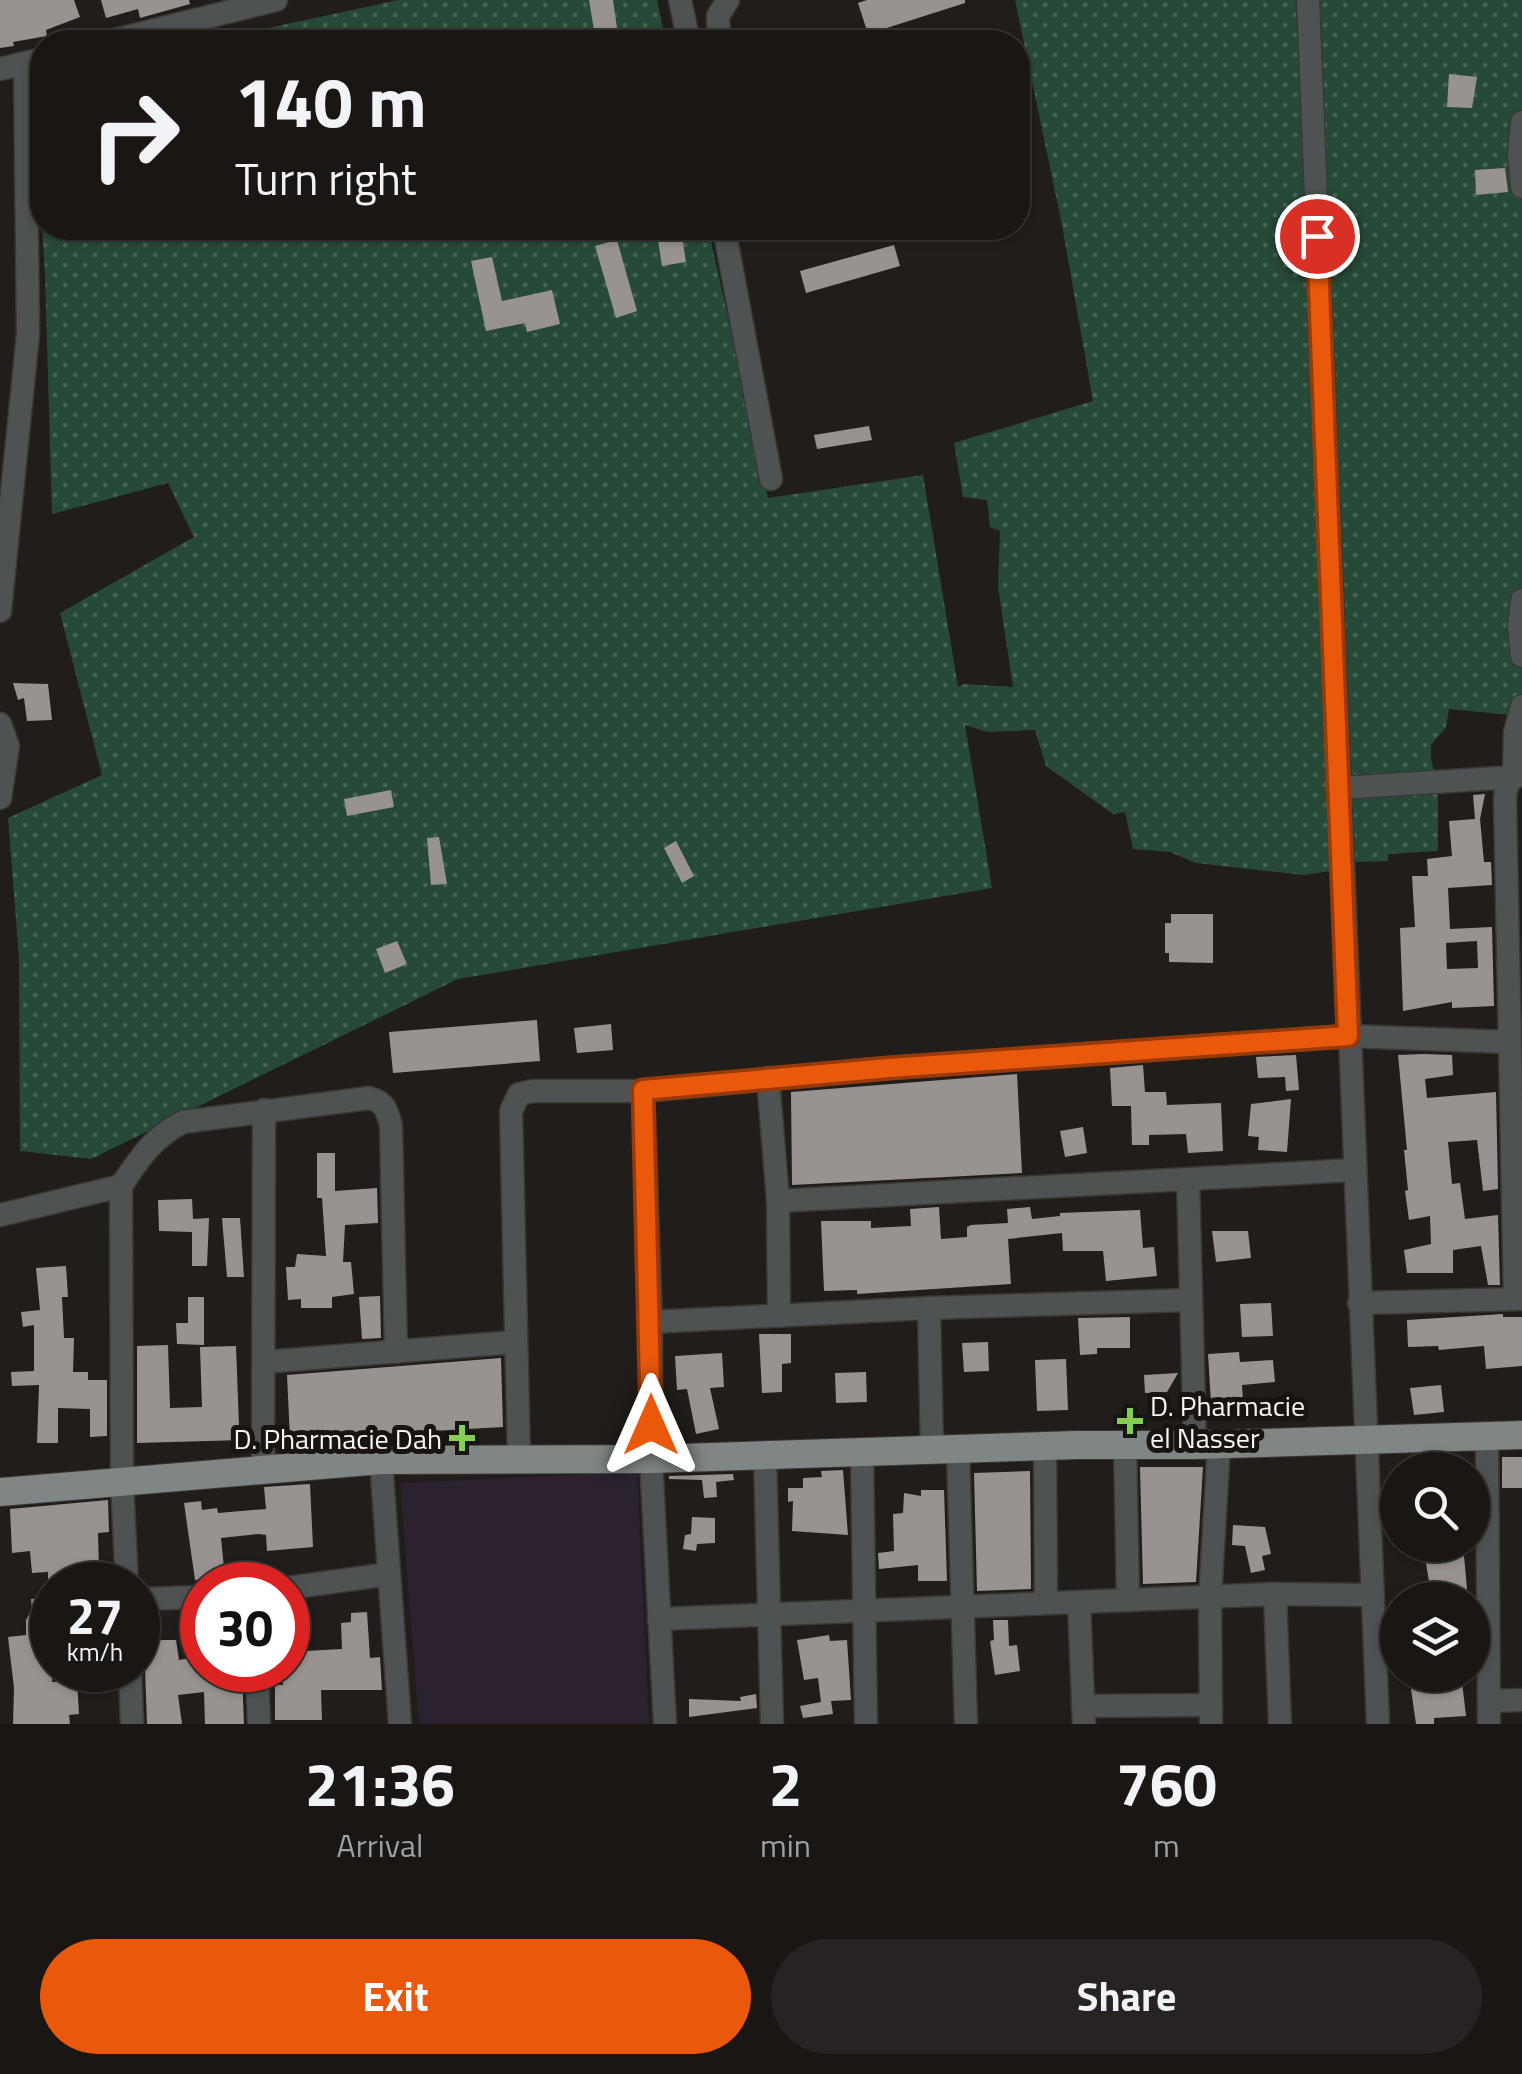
<!DOCTYPE html>
<style>
:root{--surface:#191614;--page:#262322;--text:#f1f3f6;--muted:#9f9fa0;--line:#373534;--accent:#ea580c}
body{margin:0;font-family:"Titillium Web",sans-serif;background:var(--page);color:var(--text);height:100vh;display:flex;flex-direction:column;font-size:38px;white-space:nowrap}
*{box-sizing:border-box;margin:0}
p{font-size:32px;color:var(--muted)}
.icon{flex:none;width:55px;height:55px;fill:none;stroke:currentColor;stroke-width:2;stroke-linecap:round;stroke-linejoin:round}
.map{position:relative;height:1724px;overflow:hidden}
.side{display:flex;flex-direction:column;background:var(--surface);flex:1}
.side>*{flex:none}
.banner{position:absolute;left:30px;top:30px;width:1000px;height:210px;border-radius:40px;box-shadow:0 2px 8px #0004,0 0 0 2px var(--line);background:#191614;color:var(--text);overflow:hidden}
.fabs{position:absolute;left:1380px;top:1452px;display:grid;gap:20px}
.fabs a{display:grid;place-items:center;width:110px;height:110px;border-radius:50%;background:var(--surface);box-shadow:0 2px 8px #0004,0 0 0 2px var(--line);font-size:50px}
.speed{position:absolute;left:30px;top:1562px;display:flex;gap:20px;font-size:50px;font-weight:700;text-align:center}
.speed>*{display:grid;place-content:center;width:130px;height:130px;border-radius:50%;background:var(--surface);box-shadow:0 2px 8px #0004,0 0 0 2px var(--line);line-height:1}
.speed small{font-size:25px;font-weight:400}
.speed .limit{border:15px solid #d22;background:#fff;color:#111}
.pin{position:absolute;display:grid;place-items:center;width:85px;height:85px;color:#fff;margin:-42px;border:5px solid #fff;border-radius:50%;box-shadow:0 2px 10px #0007}
.me{position:absolute;width:110px;margin:-55px;rotate:0deg;stroke-linejoin:round;filter:drop-shadow(0 0 8px #0008)}
.turn{display:flex;align-items:center;gap:35px;height:210px;padding:0 40px;font-size:45px}
.turn .icon{width:130px;height:130px;stroke-width:2.5}
.turn b{display:block;font-size:70px;line-height:85px}
.eta{display:flex;justify-content:space-evenly;align-items:center;height:170px;text-align:center}
.eta b{font-size:60px;font-weight:700;line-height:70px}
.primary-button{display:flex;gap:20px;margin-top:auto;padding:20px 40px}
.primary-button a{flex:1;height:115px;border-radius:60px;background:var(--accent);color:#fff;font-size:40px;font-weight:700;line-height:115px;text-align:center}
.primary-button a+a{background:var(--page);color:var(--text)}
.map>svg:first-child{display:block}
.education{fill:#2b212f}
.green{fill:url(#green-dots)}
.building{fill:#989390;fill-rule:evenodd}
.lines{fill:none;stroke-linecap:round;stroke-linejoin:round}
.minor-casing{stroke:#3b3735;stroke-width:25}
.major-casing{stroke:#3b3735;stroke-width:30}
.minor{stroke:#4f5252;stroke-width:22}
.major{stroke:#808586;stroke-width:28}
.route-casing{stroke:#983908;stroke-width:25}
.route{stroke:#ea580c;stroke-width:18}
.poi-dot{fill:#81d050;stroke:#181412;stroke-width:4}
.labels{text-anchor:middle;dominant-baseline:central;stroke-width:10;stroke-linejoin:round;paint-order:stroke}
.poi-label{font-size:28px;fill:#f7f4f2;stroke:#181412;text-anchor:start}
</style>
<div class="map">
<svg width="1522" height="1724" viewBox="0 0 1522 1724">
<defs>
<pattern id="green-dots" width="8" height="8" patternUnits="userSpaceOnUse" patternTransform="scale(2.5)"><rect width="8" height="8" fill="#274a38"/><path d="M2 2h.1M6 6h.1" fill="none" stroke="#476555" stroke-width="1.8" stroke-linecap="round"/></pattern>
</defs>
<rect width="100%" height="100%" fill="#211d1b"/>
<polygon class="education" points="637,1472 649,1724 419,1724 400,1483"/>
<g class="green">
<polygon points="399,0 657,0 666,42 203,42"/>
<polygon points="1015,0 1522,0 1522,716 1449,709 1446,727 1431,745 1431,759 1438,786 1438,851 1388,854 1388,861 1357,862 1337,870 1304,875 1196,863 1170,852 1133,849 1125,812 1113,814 1046,766 1035,730 988,732 965,725 992,888 458,979 91,1159 20,1151 19,958 8,818 102,775 60,613 194,537 168,483 52,514 45,273 32,79 42,77 42,228 708,228 768,498 923,475 958,687 963,684 1013,687 998,587 1000,531 990,527 987,500 963,497 954,443 1093,401 1062,225"/>
</g>
<g class="building">
<polygon points="0,0 74,0 80,17 46,30 47,36 13,42 14,46 0,48"/>
<polygon points="101,0 189,0 190,4 140,18 138,9 106,18"/>
<polygon points="589,0 613,0 619,42 596,42"/>
<polygon points="867,0 965,0 965,3 868,34 858,3"/>
<polygon points="1449,74 1477,77 1472,108 1447,107"/>
<polygon points="1505,168 1508,192 1476,195 1475,170"/>
<polygon points="682,236 686,262 662,266 658,240"/>
<polygon points="617,240 637,311 616,318 595,246"/>
<polygon points="894,245 900,266 806,293 800,271"/>
<polygon points="492,257 502,301 552,290 560,324 527,332 525,323 486,331 471,261"/>
<polygon points="869,426 872,440 817,449 814,435"/>
<polygon points="13,683 48,684 52,720 27,721 24,698 18,700"/>
<polygon points="391,790 394,807 347,816 344,799"/>
<path d="M1485,794l-5,25 4,43h7l1,23 -44,3 2,41 42,-2 2,79 -42,2v-6l-49,9 -3,-83 15,-1 -3,-51h16l-1,-17 25,-3 -3,-35 26,-2 -2,-24zM1477,941l1,27 -31,1 -1,-26z"/>
<polygon points="439,837 447,884 431,885 427,838"/>
<polygon points="676,841 694,876 682,883 664,848"/>
<polygon points="1171,914 1213,914 1213,963 1169,962 1169,953 1165,953 1165,923 1171,923"/>
<polygon points="397,941 407,964 385,973 376,949"/>
<polygon points="537,1020 540,1061 393,1073 389,1032"/>
<polygon points="611,1024 613,1050 577,1053 574,1028"/>
<polygon points="1424,1054 1452,1055 1453,1075 1425,1079 1427,1098 1496,1092 1498,1189 1483,1191 1477,1140 1448,1142 1452,1184 1460,1183 1465,1219 1498,1215 1500,1285 1488,1285 1481,1246 1453,1250 1453,1273 1407,1273 1404,1250 1431,1244 1430,1216 1409,1220 1405,1191 1408,1190 1404,1150 1407,1150 1398,1055"/>
<polygon points="1296,1055 1299,1090 1286,1091 1285,1077 1258,1078 1256,1057"/>
<polygon points="1143,1065 1145,1092 1166,1092 1167,1105 1221,1103 1223,1151 1188,1153 1186,1134 1149,1135 1149,1145 1132,1145 1131,1106 1112,1106 1110,1068"/>
<polygon points="1017,1074 1022,1173 792,1185 791,1092"/>
<polygon points="1291,1099 1287,1152 1258,1150 1259,1137 1248,1136 1251,1104"/>
<polygon points="1083,1127 1087,1153 1065,1157 1060,1131"/>
<polygon points="317,1153 335,1153 335,1191 377,1188 378,1223 345,1225 343,1262 351,1262 354,1294 332,1297 332,1308 301,1308 301,1299 288,1300 286,1267 295,1267 297,1254 326,1256 322,1198 317,1198"/>
<polygon points="192,1199 193,1219 209,1218 207,1266 192,1266 192,1232 159,1231 158,1200"/>
<polygon points="939,1207 941,1239 967,1237 967,1227 971,1225 1008,1223 1007,1209 1030,1207 1032,1219 1060,1216 1060,1213 1140,1210 1143,1248 1154,1247 1157,1276 1106,1281 1103,1251 1063,1251 1062,1233 1008,1239 1011,1284 857,1294 857,1290 824,1291 821,1221 871,1221 871,1228 911,1226 910,1209"/>
<polygon points="222,1218 240,1218 244,1277 227,1277"/>
<polygon points="1212,1231 1248,1231 1251,1258 1216,1262"/>
<polygon points="66,1266 68,1297 62,1297 64,1338 74,1338 73,1372 88,1372 88,1380 107,1380 107,1436 90,1437 90,1409 58,1408 58,1443 37,1443 39,1385 12,1386 11,1372 34,1371 34,1325 23,1327 21,1312 40,1310 36,1268"/>
<polygon points="380,1296 381,1338 362,1339 359,1297"/>
<polygon points="188,1297 204,1297 204,1345 177,1344 176,1323 188,1323"/>
<polygon points="1271,1303 1273,1336 1242,1337 1240,1304"/>
<polygon points="1503,1314 1503,1317 1522,1317 1522,1366 1486,1369 1484,1346 1439,1350 1438,1346 1408,1347 1407,1320"/>
<polygon points="1130,1317 1130,1348 1097,1348 1097,1354 1080,1355 1078,1318"/>
<polygon points="759,1334 791,1334 791,1363 782,1364 782,1392 762,1393"/>
<polygon points="988,1342 989,1371 964,1372 962,1343"/>
<polygon points="168,1345 170,1408 202,1407 200,1347 236,1346 239,1426 242,1426 243,1440 137,1443 137,1346"/>
<polygon points="1239,1352 1240,1362 1273,1360 1275,1382 1242,1385 1244,1417 1212,1419 1208,1354"/>
<polygon points="722,1353 724,1387 710,1388 719,1429 696,1434 687,1389 677,1390 675,1356"/>
<polygon points="501,1358 503,1427 290,1439 287,1375"/>
<polygon points="1066,1359 1068,1410 1037,1411 1035,1360"/>
<polygon points="866,1372 867,1402 836,1403 835,1373"/>
<polygon points="1178,1373 1167,1392 1145,1393 1144,1375"/>
<polygon points="1441,1385 1444,1412 1414,1415 1410,1388"/>
<rect x="1502" y="1457" width="20" height="31"/>
<polygon points="1140,1467 1203,1467 1196,1582 1143,1584"/>
<polygon points="843,1470 848,1535 792,1531 793,1501 788,1502 788,1488 803,1488 803,1478 822,1477 821,1471"/>
<polygon points="1030,1471 1031,1589 977,1591 974,1473"/>
<polygon points="733,1474 734,1480 716,1482 717,1497 704,1498 702,1480 669,1479 669,1476"/>
<polygon points="310,1484 313,1547 267,1551 266,1535 259,1534 221,1538 225,1578 195,1580 184,1503 201,1501 202,1510 217,1508 218,1513 266,1509 264,1487"/>
<polygon points="921,1490 944,1490 947,1581 918,1581 918,1565 879,1569 878,1553 894,1551 893,1514 903,1513 904,1493 921,1496"/>
<polygon points="108,1500 109,1532 98,1533 99,1571 92,1571 93,1585 48,1585 48,1572 32,1573 30,1551 12,1553 10,1509"/>
<polygon points="692,1517 715,1518 715,1543 697,1544 696,1551 683,1549 685,1535 691,1534"/>
<polygon points="1233,1525 1265,1527 1271,1554 1262,1556 1265,1570 1251,1573 1245,1546 1232,1545"/>
<polygon points="1423,1545 1463,1545 1468,1600 1432,1600"/>
<polygon points="52,1598 52,1682 77,1681 79,1714 69,1715 70,1724 13,1724 14,1688 8,1637 26,1635 26,1620 32,1609 31,1599"/>
<polygon points="367,1612 370,1658 380,1657 382,1690 321,1690 322,1720 275,1720 275,1685 283,1685 283,1670 288,1670 288,1652 342,1649 341,1623 351,1622 351,1613"/>
<polygon points="993,1620 1008,1620 1009,1646 1017,1645 1020,1671 995,1675 990,1641 994,1640"/>
<polygon points="829,1635 830,1641 847,1640 851,1700 831,1701 833,1714 803,1718 800,1706 821,1702 818,1678 804,1680 797,1640"/>
<polygon points="162,1640 176,1640 179,1660 202,1656 202,1670 214,1670 215,1677 242,1674 244,1724 205,1724 204,1692 178,1695 182,1724 147,1724 145,1668 140,1644"/>
<polygon points="1409,1675 1457,1675 1457,1680 1462,1682 1466,1716 1434,1718 1434,1724 1416,1724"/>
<polygon points="756,1694 757,1708 689,1717 689,1699 741,1701 740,1697"/>
</g>
<g class="lines">
<defs>
<g id="minor">
<polyline points="680,0 689,42"/>
<polyline points="1308,0 1378,1724"/>
<polyline points="107,42 276,0"/>
<polyline points="719,42 718,16 728,0"/>
<polyline points="0,69 42,59"/>
<polyline points="1522,122 1519,154 1522,187"/>
<polyline points="724,228 771,479"/>
<polyline points="1522,600 1519,626 1522,656"/>
<polyline points="0,611 28,334 25,63"/>
<polyline points="0,724 8,746 0,798"/>
<polyline points="1339,788 1514,777 1515,732 1522,706"/>
<polyline points="768,1078 778,1201 779,1316"/>
<polyline points="643,1091 651,1322 651,1459 665,1724"/>
<polyline points="1188,1179 1195,1445"/>
<polyline points="121,1186 122,1482 127,1585"/>
<polyline points="778,1201 1354,1170"/>
<path d="M0,1215l121,-29c18,-27 32,-49 62,-64l186,-24c16,4 18,12 22,28l5,226"/>
<path d="M1515,1299l-10,-500c1,-13 3,-21 17,-24"/>
<polyline points="1359,1303 1522,1299"/>
<polyline points="929,1308 932,1451"/>
<polyline points="651,1322 929,1308 1191,1300"/>
<polyline points="264,1362 515,1342"/>
<polyline points="1487,1436 1489,1724"/>
<polyline points="1125,1444 1128,1600"/>
<polyline points="1045,1446 1046,1603"/>
<polyline points="958,1450 966,1724"/>
<polyline points="862,1453 866,1724"/>
<polyline points="765,1456 772,1724"/>
<polyline points="519,1459 511,1111 519,1094 533,1091 643,1091 889,1068 1348,1036 1509,1042"/>
<polyline points="381,1460 400,1724"/>
<polyline points="263,1467 264,1110"/>
<polyline points="288,1588 389,1574"/>
<polyline points="1275,1594 1280,1724"/>
<polyline points="138,1599 202,1597"/>
<polyline points="1079,1602 1084,1724"/>
<polyline points="659,1619 1275,1594 1371,1595"/>
<polyline points="130,1670 132,1724"/>
<polyline points="257,1670 259,1724"/>
<polyline points="1490,1701 1522,1700"/>
<polyline points="1083,1706 1211,1705"/>
<polyline points="1211,1724 1210,1598 1219,1445"/>
</g>
<polyline id="major" points="0,1492 381,1460 651,1459 1076,1445 1195,1445 1522,1435"/>
</defs>
<use href="#minor" class="minor-casing"/>
<use href="#major" class="major-casing"/>
<use href="#minor" class="minor"/>
<use href="#major" class="major"/>
</g>
<g class="lines">
<defs>
<polyline id="route" points="651,1425 643,1090 889,1068 1348,1036 1317,236"/>
</defs>
<use href="#route" class="route-casing"/>
<use href="#route" class="route"/>
</g>
<g class="poi-dot">
<path d="M1125 1406h10v10h10v10h-10v10h-10v-10h-10v-10h10z"/>
<path d="M457 1423h10v10h10v10h-10v10h-10v-10h-10v-10h10z"/>
</g>
<g class="labels">
<g class="poi-label">
<text x="1150" y="1405">D. Pharmacie<tspan x="1150" dy="32">el Nasser</tspan></text>
<text x="442" y="1438" text-anchor="end">D. Pharmacie Dah</text>
</g>
</g>
</svg>
<div class="fabs">
<a><svg class="icon" aria-label="search" viewBox="0 0 24 24"><circle cx="10" cy="10" r="6"/><path d="M15 15l6 6"/></svg></a>
<a><svg class="icon" aria-label="layers" viewBox="0 0 24 24"><path d="M12 4l9 5-9 5-9-5zM3 14l9 5 9-5"/></svg></a>
</div>
<div class="speed"><div>27<small>km/h</small></div><div class="limit">30</div></div>
<div class="pin" style="left:1317px;top:236px;background:#d93025"><svg class="icon" aria-label="arrive" viewBox="0 0 24 24"><path d="M6 21V4h12l-3 4 3 4H6"/></svg></div>
<svg class="me" style="left:651px;top:1425px" viewBox="-20 -20 40 40"><path d="M0-17L14 15 0 8-14 15z" fill="#ea580c" stroke="#fff" stroke-width="4"/></svg>
<div class="banner">
<div class="turn"><svg class="icon" aria-label="right" viewBox="0 0 24 24"><path d="M7 20v-9h11M14 6l5 5-5 5"/></svg><div><b>140 m</b>Turn right</div></div>
</div>
</div>
<section class="side">
<div class="eta">
<div><b>21:36</b><p>Arrival</p></div>
<div><b>2</b><p>min</p></div>
<div><b>760</b><p>m</p></div>
</div>
<div class="primary-button"><a>Exit</a><a>Share</a></div>
</section>
